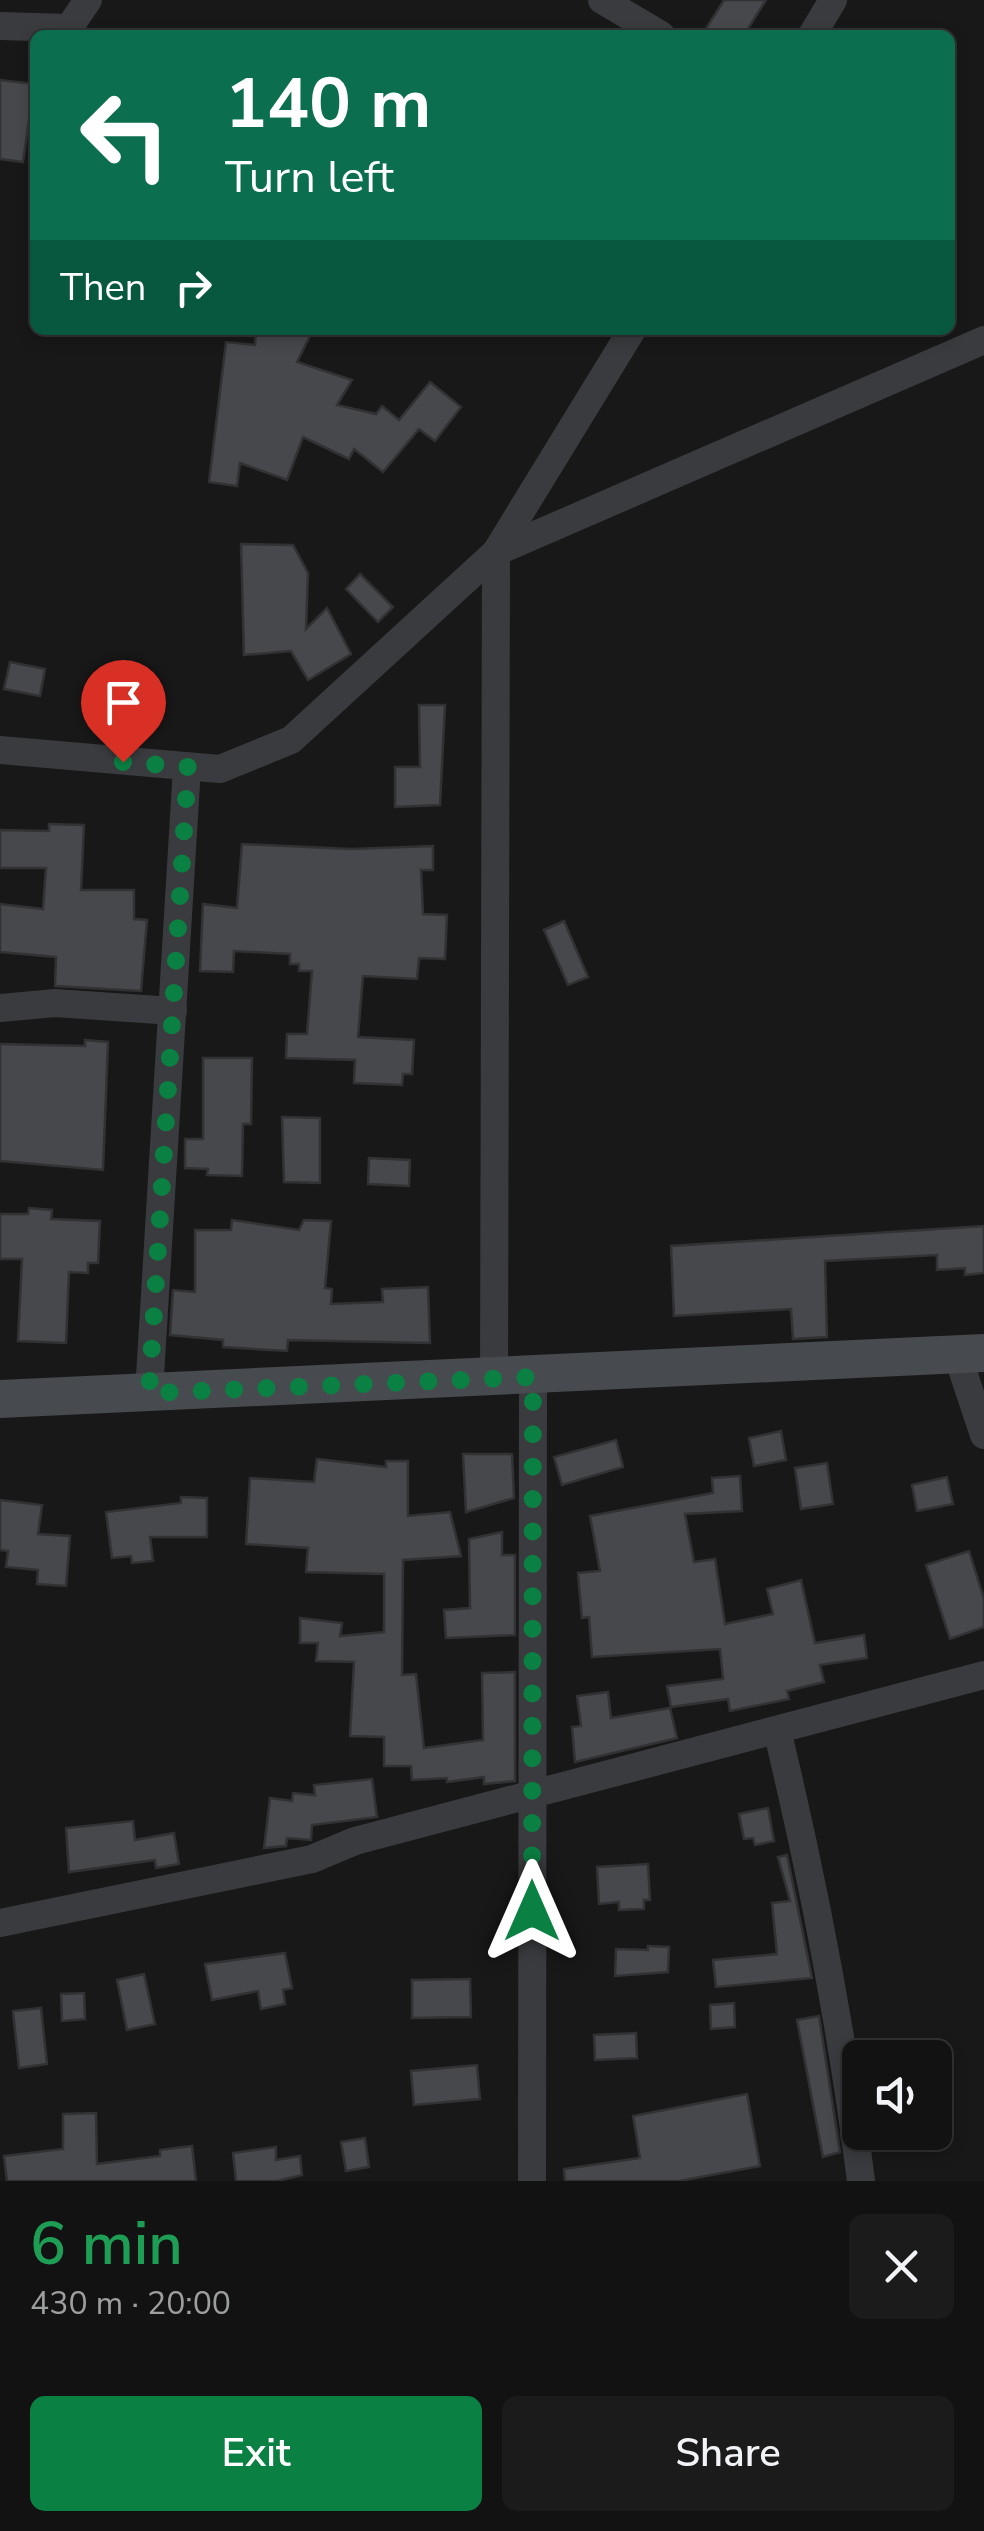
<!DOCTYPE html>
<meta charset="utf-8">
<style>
:root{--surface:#121213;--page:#1b1b1c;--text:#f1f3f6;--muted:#9c9ea0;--line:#313233;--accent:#0b8043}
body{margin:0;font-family:"Nunito Sans",sans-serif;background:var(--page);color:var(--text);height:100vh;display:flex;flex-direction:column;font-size:38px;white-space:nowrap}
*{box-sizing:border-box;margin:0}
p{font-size:32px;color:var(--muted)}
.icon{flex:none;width:55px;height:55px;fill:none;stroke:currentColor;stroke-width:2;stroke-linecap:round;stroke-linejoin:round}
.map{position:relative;height:2181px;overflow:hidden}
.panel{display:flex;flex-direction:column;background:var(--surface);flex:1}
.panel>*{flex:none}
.top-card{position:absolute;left:30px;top:30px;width:925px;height:305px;border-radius:15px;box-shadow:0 5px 15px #0003,0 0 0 2px var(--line);background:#0b6e4f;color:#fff;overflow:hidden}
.buttons{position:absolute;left:842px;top:2040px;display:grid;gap:20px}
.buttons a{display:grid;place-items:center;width:110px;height:110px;border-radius:15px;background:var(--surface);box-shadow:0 5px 15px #0003,0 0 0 2px var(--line);font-size:50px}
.pin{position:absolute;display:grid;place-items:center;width:85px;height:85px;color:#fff;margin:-102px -42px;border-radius:50% 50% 50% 0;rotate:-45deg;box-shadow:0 0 10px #0007}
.pin .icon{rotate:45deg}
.me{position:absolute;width:110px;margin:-55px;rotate:0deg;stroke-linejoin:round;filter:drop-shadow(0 0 8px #0008)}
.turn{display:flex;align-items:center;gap:35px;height:210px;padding:0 30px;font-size:45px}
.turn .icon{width:130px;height:130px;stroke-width:2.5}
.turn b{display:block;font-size:70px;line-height:85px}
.then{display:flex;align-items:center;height:95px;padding:0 30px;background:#0003;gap:20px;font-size:38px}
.round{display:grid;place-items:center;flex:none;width:105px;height:105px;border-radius:15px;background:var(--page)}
.headline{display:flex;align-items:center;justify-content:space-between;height:170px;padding:0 30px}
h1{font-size:60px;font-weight:600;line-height:75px;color:#1e9e55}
.button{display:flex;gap:20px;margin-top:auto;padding:20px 30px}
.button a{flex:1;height:115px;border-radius:15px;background:var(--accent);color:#fff;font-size:40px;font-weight:600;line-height:115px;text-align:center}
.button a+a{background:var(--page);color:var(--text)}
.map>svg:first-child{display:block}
.building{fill:#47484c;stroke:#323235;stroke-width:2.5}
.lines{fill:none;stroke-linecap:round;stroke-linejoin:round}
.street{stroke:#393b3e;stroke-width:28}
.secondary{stroke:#474a4e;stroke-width:38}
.route{stroke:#0b8043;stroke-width:18;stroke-dasharray:0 32.4}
</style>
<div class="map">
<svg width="984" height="2181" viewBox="0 0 984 2181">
<rect width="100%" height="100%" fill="#181819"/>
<g class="building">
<polygon points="724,0 766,0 744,35 702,35"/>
<polygon points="0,80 34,84 23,162 0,159"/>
<polygon points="256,330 313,330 297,362 352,380 337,405 376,414 382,406 399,420 430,382 461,407 435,441 419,429 383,472 354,449 349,459 303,437 287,480 240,463 237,486 209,482 226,342 255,345"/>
<polygon points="241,544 293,545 308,573 306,629 327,608 351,654 308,680 291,651 244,655"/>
<polygon points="360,574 393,607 378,622 346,589"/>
<polygon points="10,662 45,669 40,696 4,689"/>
<polygon points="419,705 445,705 440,805 395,807 395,767 420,767"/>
<polygon points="49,824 84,825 81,890 134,890 134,919 147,920 141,991 55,986 56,957 0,952 0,904 43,909 46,868 0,868 0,830 49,831"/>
<polygon points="242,844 351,849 433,846 433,870 421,870 423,914 447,915 445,959 419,958 417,979 363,976 358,1037 414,1040 412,1074 403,1074 402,1085 354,1083 355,1060 286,1058 287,1034 307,1034 312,971 299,971 299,964 290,964 290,954 234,951 233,972 200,971 203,904 237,908"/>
<polygon points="564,921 588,977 568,985 544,930"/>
<polygon points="85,1040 108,1042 103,1170 0,1161 0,1044 85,1046"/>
<polygon points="203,1058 252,1058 251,1124 243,1124 242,1176 207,1175 208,1169 185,1168 185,1139 203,1139"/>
<polygon points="282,1117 320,1118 320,1183 284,1182"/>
<polygon points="369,1158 410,1160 409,1186 368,1184"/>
<polygon points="29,1208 52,1210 51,1219 100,1221 98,1263 88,1263 88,1273 69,1272 66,1343 18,1341 22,1259 0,1259 0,1214 28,1214"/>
<polygon points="232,1220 299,1230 304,1220 331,1221 325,1288 332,1289 331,1304 383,1302 382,1289 428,1287 430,1343 288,1340 287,1351 223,1347 223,1340 170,1335 173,1290 195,1292 195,1230 231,1230"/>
<polygon points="984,1226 984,1273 965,1275 965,1268 937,1270 937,1255 825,1261 827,1337 793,1339 791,1309 674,1316 671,1246"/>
<polygon points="781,1431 786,1460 754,1466 749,1438"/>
<polygon points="616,1440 623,1467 562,1485 554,1457"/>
<polygon points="463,1454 512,1454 514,1498 466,1512"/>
<polygon points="317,1459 386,1467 386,1461 408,1461 408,1516 450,1512 461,1556 403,1560 402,1675 416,1674 424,1748 483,1740 482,1673 515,1672 515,1781 484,1784 484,1777 447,1782 447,1778 412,1780 411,1766 384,1766 384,1737 350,1736 354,1662 316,1661 318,1643 300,1643 300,1618 342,1623 340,1636 384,1632 384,1574 306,1572 308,1548 246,1544 250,1478 314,1482"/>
<polygon points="827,1463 833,1504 801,1509 795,1468"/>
<polygon points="740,1476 742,1511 685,1514 694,1562 715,1559 725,1624 773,1614 767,1589 801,1580 815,1643 864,1635 867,1658 820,1665 824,1682 787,1691 789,1699 730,1711 728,1699 671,1707 667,1686 723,1679 720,1649 592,1657 589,1617 582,1618 578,1573 600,1571 590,1516 713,1493 712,1478"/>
<polygon points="947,1477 953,1504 917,1511 912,1485"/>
<polygon points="181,1497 207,1498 207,1537 150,1537 153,1561 132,1563 131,1556 112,1558 106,1512 181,1503"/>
<polygon points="0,1500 42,1505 38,1534 70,1536 66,1586 37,1584 38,1570 6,1567 8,1551 0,1550"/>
<polygon points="502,1532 502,1555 515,1555 515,1635 446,1638 444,1610 470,1608 469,1539"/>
<polygon points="969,1551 984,1599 984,1627 950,1639 926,1565"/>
<polygon points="608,1692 611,1718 670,1708 677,1738 575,1762 572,1727 581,1726 577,1696"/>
<polygon points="372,1779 377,1817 312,1825 311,1840 287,1838 286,1846 264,1848 270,1798 292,1801 293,1793 315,1795 314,1785"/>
<polygon points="768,1808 774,1841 755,1845 753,1838 744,1839 739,1814"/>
<polygon points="133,1821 135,1840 174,1833 179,1864 156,1868 155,1860 69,1872 66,1828"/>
<polygon points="787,1855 812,1978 716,1987 713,1960 777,1954 772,1903 790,1901 778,1857"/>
<polygon points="648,1864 650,1900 644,1900 644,1909 619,1910 619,1902 599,1904 597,1867"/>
<polygon points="648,1946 669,1947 668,1972 615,1976 616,1949 648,1950"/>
<polygon points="285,1953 292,1988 283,1990 285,2004 261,2009 258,1991 212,2000 205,1964"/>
<polygon points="144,1974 155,2024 127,2030 117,1980"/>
<polygon points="470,1979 471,2017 412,2018 412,1980"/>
<polygon points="84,1993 85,2019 62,2021 61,1994"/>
<polygon points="734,2003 735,2027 711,2029 710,2005"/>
<polygon points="41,2008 47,2064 19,2068 13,2011"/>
<polygon points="819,2016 840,2152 823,2157 797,2020"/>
<polygon points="636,2033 637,2058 595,2060 594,2035"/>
<polygon points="477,2065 480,2099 414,2105 411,2071"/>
<polygon points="747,2094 760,2166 679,2181 565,2181 564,2169 640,2158 633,2116"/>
<polygon points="96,2113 97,2164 160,2156 160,2150 192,2146 196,2181 7,2181 4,2156 63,2149 63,2114"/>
<polygon points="365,2138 369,2167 346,2171 341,2142"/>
<polygon points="276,2147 276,2160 300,2156 302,2175 277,2181 236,2181 233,2153"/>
</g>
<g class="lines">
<g class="street">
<polyline points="602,0 661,35"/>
<polyline points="0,26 69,28 74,35"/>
<polyline points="69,28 88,0"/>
<polyline points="812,35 833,0"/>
<polyline points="0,750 220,769 291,740 496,552 984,340"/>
<polyline points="0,1008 55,1003 173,1011"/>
<polyline points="957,1354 984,1435"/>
<polyline points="494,1378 496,552 632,330"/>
<polyline points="149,1393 187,767"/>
<path d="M777,1730c36,149 65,299 84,451"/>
<polyline points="0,1923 312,1859 355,1841 984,1675"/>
<polyline points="532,2181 533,1377"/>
</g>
<polyline class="secondary" points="0,1399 984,1353"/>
</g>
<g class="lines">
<polyline class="route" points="123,762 188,767 149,1393 533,1377 532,1911"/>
</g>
</svg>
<div class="buttons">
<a><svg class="icon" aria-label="sound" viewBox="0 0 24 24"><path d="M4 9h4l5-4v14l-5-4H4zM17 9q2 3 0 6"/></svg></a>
</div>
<div class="pin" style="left:123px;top:762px;background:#d93025"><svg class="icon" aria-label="arrive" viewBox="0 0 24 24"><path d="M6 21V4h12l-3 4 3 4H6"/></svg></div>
<svg class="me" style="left:532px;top:1911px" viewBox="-20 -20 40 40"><path d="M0-17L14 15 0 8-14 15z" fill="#0b8043" stroke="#fff" stroke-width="4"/></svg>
<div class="top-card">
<div class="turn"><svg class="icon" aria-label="left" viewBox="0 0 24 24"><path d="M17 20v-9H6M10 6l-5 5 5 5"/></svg><div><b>140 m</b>Turn left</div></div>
<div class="then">Then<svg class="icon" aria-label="right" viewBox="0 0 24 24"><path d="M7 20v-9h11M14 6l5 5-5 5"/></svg></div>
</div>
</div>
<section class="panel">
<div class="headline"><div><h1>6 min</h1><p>430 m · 20:00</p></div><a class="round"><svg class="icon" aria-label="close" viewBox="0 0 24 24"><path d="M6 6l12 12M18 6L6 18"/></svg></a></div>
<div class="button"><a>Exit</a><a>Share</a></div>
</section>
